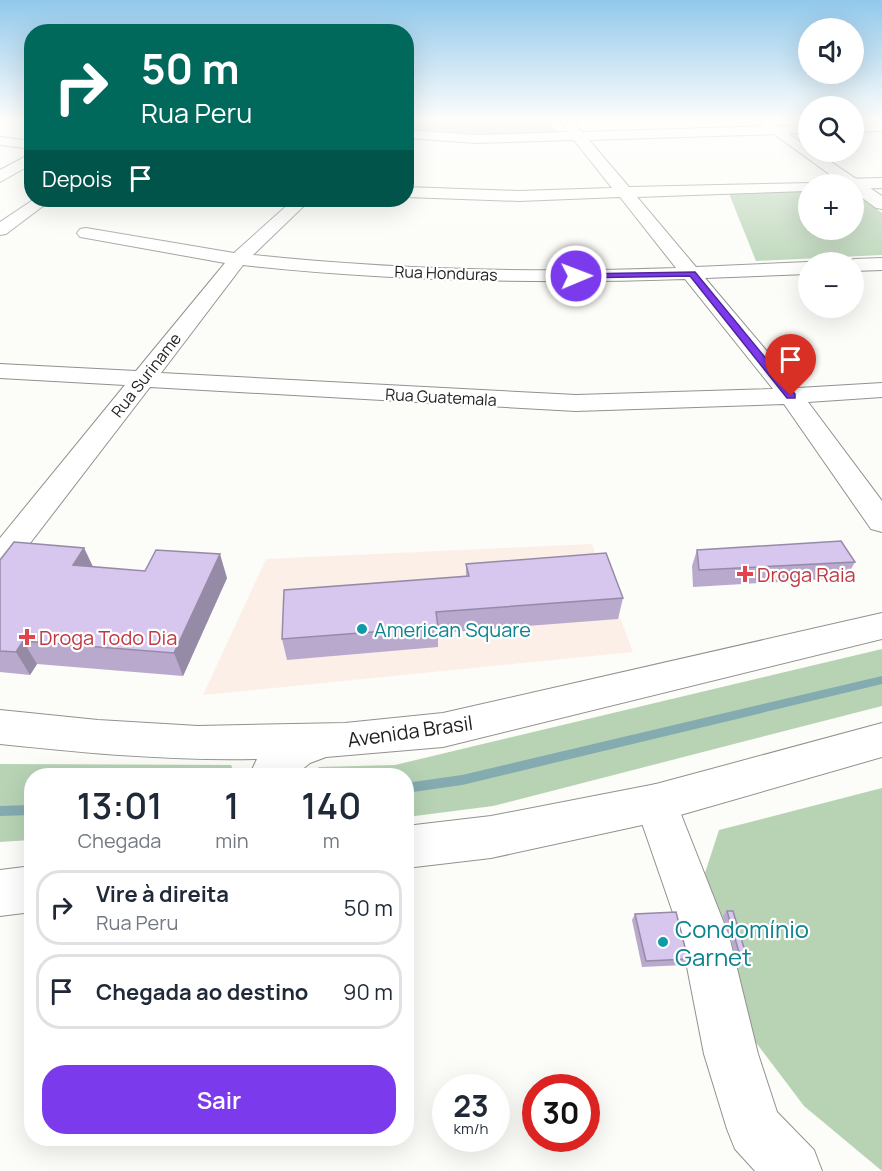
<!DOCTYPE html>
<html lang="pt">
<meta charset="utf-8">
<style>
:root{--surface:#fff;--page:#f6f6f7;--text:#1f2937;--muted:#747a83;--line:#e0e1e3;--accent:#7c3aed}
body{margin:0;font-family:Manrope,sans-serif;background:var(--page);color:var(--text);height:100vh;display:flex;flex-direction:column;font-size:22px;white-space:nowrap}
*{box-sizing:border-box;margin:0}
p{font-size:20px;color:var(--muted)}
.icon{flex:none;width:33px;height:33px;fill:none;stroke:currentColor;stroke-width:2;stroke-linecap:round;stroke-linejoin:round}
.map{position:relative;flex:1;overflow:hidden}
.sheet{position:absolute;left:24px;top:768px;width:390px;height:378px;display:flex;flex-direction:column;background:var(--surface);border-radius:24px;box-shadow:0 6px 24px #0002}
.sheet>*{flex:none}
.hud{position:absolute;left:24px;top:24px;width:390px;height:183px;border-radius:24px;box-shadow:0 6px 24px #0002;background:#00695c;color:#fff;overflow:hidden}
.buttons{position:absolute;left:798px;top:18px;display:grid;gap:12px}
.buttons a{display:grid;place-items:center;width:66px;height:66px;border-radius:50%;background:var(--surface);box-shadow:0 6px 24px #0002;font-size:30px}
.speed{position:absolute;left:432px;top:1074px;display:flex;gap:12px;font-size:30px;font-weight:700;text-align:center}
.speed>*{display:grid;place-content:center;width:78px;height:78px;border-radius:50%;background:var(--surface);box-shadow:0 6px 24px #0002;line-height:1}
.speed small{font-size:15px;font-weight:400}
.speed .limit{border:9px solid #d22;background:#fff;color:#111}
.pin{position:absolute;display:grid;place-items:center;width:51px;height:51px;color:#fff;margin:-62px -26px;border-radius:50% 50% 50% 0;rotate:-45deg;box-shadow:0 0 6px #0007}
.pin .icon{rotate:45deg}
.me{position:absolute;width:66px;margin:-33px;rotate:89deg;stroke-linejoin:round;filter:drop-shadow(0 0 4px #0008)}
.turn{display:flex;align-items:center;gap:21px;height:126px;padding:0 18px;font-size:27px}
.turn .icon{width:78px;height:78px;stroke-width:2.5}
.turn b{display:block;font-size:42px;line-height:51px}
.then{display:flex;align-items:center;height:57px;padding:0 18px;background:#0003;gap:12px;font-size:22px}
.eta{display:flex;justify-content:space-evenly;align-items:center;height:102px;text-align:center}
.eta b{font-size:36px;font-weight:600;line-height:42px}
.primary-button{display:flex;gap:12px;margin-top:auto;padding:12px 18px}
.primary-button a{flex:1;height:69px;border-radius:24px;background:var(--accent);color:#fff;font-size:24px;font-weight:600;line-height:69px;text-align:center}
ul{padding:0;list-style:none}
li{display:flex;align-items:center;gap:18px;height:75px;margin:0 12px 9px;padding:0 6px;border:3px solid var(--line);border-radius:24px}
li div{flex:1}
li b{display:block;font-size:22px}
li em{font-style:normal}
.map>svg:first-child{display:block}
.commercial{fill:#fcefe7}
.green{fill:#b7d3b4}
.lines{fill:none;stroke-linecap:round;stroke-linejoin:round}
.stream{fill:#84abb0;fill-rule:evenodd}
.minor-casing{stroke:#92918e;stroke-width:2}
.major-casing{stroke:#92918e;stroke-width:2}
.minor{fill:#fff;fill-rule:evenodd}
.major{fill:#fff;fill-rule:evenodd}
.wall{fill:#b9aacd}
.shaded-wall{fill:#968ba7}
.building{fill:#d7c6ee;stroke:#968ba7;stroke-width:1.5}
.route{fill:#7c3aed;stroke:#51269a;stroke-width:1.5}
.health-dot{fill:#e0444e;stroke:#fff;stroke-width:2}
.culture-dot{fill:#0f9aa8;stroke:#fff;stroke-width:2}
.labels{text-anchor:middle;dominant-baseline:central;stroke-width:4.5;stroke-linejoin:round;paint-order:stroke}
.far-street-label{font-size:16px;fill:#1f1e1d;stroke:#fff}
.health-label{font-size:20px;fill:#be3a42;stroke:#fff;text-anchor:start}
.culture-label{font-size:20px;fill:#0d838f;stroke:#fff;text-anchor:start}
.street-label{font-size:20px;fill:#1f1e1d;stroke:#fff}
.near-culture-label{font-size:24px;fill:#0d838f;stroke:#fff;text-anchor:start}
</style>
<div class="map">
<svg width="882" height="1171" viewBox="0 0 882 1171">
<rect width="100%" height="100%" fill="#fcfcf8"/>
<polygon class="commercial" points="592,544 633,652 203,695 266,559"/>
<g class="green">
<polygon points="413,121 549,121 558,133 482,134 407,129 407,125"/>
<polygon points="808,187 808,230 854,230 854,193 882,213 882,255 756,261 728,191"/>
<polygon points="882,649 882,706 493,806 407,817 406,776 309,775 319,767 395,765"/>
<polygon points="0,764 231,765 236,775 32,776 31,840 0,842"/>
<polygon points="882,788 882,1171 804,1106 748,1032 705,873 719,830"/>
</g>
<g class="lines">
<g class="stream">
<polygon points="882,676 882,684 462,785 406,793 406,783 462,775"/>
<polygon points="32,805 32,815 0,816 0,806"/>
</g>
<defs>
<g id="minor">
<path d="M560,121h13l9,11 226,-7v8l-219,7 40,47 185,-4 1,1h-7v7l-171,6 59,70 112,-5h1l-1,12 -103,4 93,110 84,-5v14l-74,5 74,99v31l-11,-3 -87,-125 -208,7 -426,-24 -139,181 -11,3v-33l125,-153 -125,-7v-14l136,7 89,-108 -139,-25 -6,-1 -3,-4 3,-4 6,-1 148,25 59,-53h17l-57,55c141,15 282,18 423,13l-56,-71 -101,4 -113,-4v-10l113,4 93,-3 -38,-48 -97,3 -71,-5v-8l71,5 91,-3zM243,265c147,16 294,19 442,14l88,110 -197,6 -415,-22z"/>
<polygon points="882,123 882,131 854,132 854,124"/>
<polygon points="0,137 32,141 32,149 0,145"/>
<polygon points="32,153 32,164 0,182 0,170"/>
<polygon points="882,178 882,188 854,189 854,184 836,184 844,179"/>
<polygon points="33,200 51,200 6,234 0,235 0,222"/>
<polygon points="882,258 882,270 854,271 854,262 846,262 854,259"/>
<polygon points="656,784 671,789 729,936 758,1054 777,1112 814,1150 822,1171 755,1171 735,1149 727,1129 704,1054 681,936 635,803 641,789"/>
</g>
<g id="major">
<polygon points="756,121 770,121 808,147 808,152 816,152 882,196 882,209 876,208 854,192 854,184 843,184"/>
<path d="M882,613v26l-439,108 -117,10 -16,6 -16,13h-45l8,-17c-86,2 -171,-6 -257,-15v-34l98,10 100,6 147,-3 98,-10z"/>
<polygon points="882,723 882,757 656,822 491,858 406,868 406,826 491,816 656,784"/>
<polygon points="32,866 32,912 0,916 0,870"/>
</g>
</defs>
<use href="#minor" class="minor-casing"/>
<use href="#major" class="major-casing"/>
<use href="#minor" class="minor"/>
<use href="#major" class="major"/>
</g>
<g class="wall">
<polygon points="84,548 93,567 227,578 183,676 37,664 30,675 0,672 0,560"/>
<polygon points="697,550 855,562 846,578 693,587 692,566"/>
<polygon points="466,564 623,598 618,619 438,633 438,647 287,660 282,639 466,576"/>
<polygon points="727,911 747,958 744,962 738,963 723,916"/>
<polygon points="635,914 688,959 684,965 642,967 632,920"/>
</g>
<g class="shaded-wall">
<polygon points="84,548 95,571 73,565"/>
<polygon points="220,554 227,578 183,676 174,653"/>
<polygon points="23,641 37,664 30,675 16,652"/>
</g>
<g class="building">
<polygon points="841,541 855,562 699,570 697,550"/>
<polygon points="14,542 84,548 73,565 145,571 156,550 220,554 174,653 23,641 16,652 0,651 0,560"/>
<polygon points="606,553 623,598 436,612 438,627 282,639 284,590 469,576 466,564"/>
<polygon points="727,911 733,911 747,958 741,959"/>
<polygon points="676,912 688,959 646,961 635,914"/>
</g>
<linearGradient id="sky" x2="0" y2="1"><stop stop-color="#91c8eb"/><stop offset="0.42" stop-color="#fefefc"/><stop offset="1" stop-color="#fefefc" stop-opacity="0"/></linearGradient>
<rect width="882" height="285" fill="url(#sky)"/>
<polygon class="route" points="695,272 795,394 795,398 787,398 690,276 576,278 572,276 576,274"/>
<g class="health-dot">
<path d="M742 565h6v6h6v6h-6v6h-6v-6h-6v-6h6z"/>
<path d="M24 628h6v6h6v6h-6v6h-6v-6h-6v-6h6z"/>
</g>
<g class="culture-dot">
<circle cx="362" cy="629" r="6"/>
<circle cx="663" cy="942" r="6"/>
</g>
<g class="labels">
<g class="far-street-label">
<text transform="translate(446 273) rotate(2)">Rua Honduras</text>
<text transform="translate(146 375) rotate(-52)">Rua Suriname</text>
<text transform="translate(441 397) rotate(3)">Rua Guatemala</text>
</g>
<g class="health-label">
<text x="757" y="574">Droga Raia</text>
<text x="39" y="637">Droga Todo Dia</text>
</g>
<g class="culture-label">
<text x="374" y="629">American Square</text>
</g>
<g class="street-label">
<text transform="translate(410 731) rotate(-8)">Avenida Brasil</text>
</g>
<g class="near-culture-label">
<text x="675" y="928">Condomínio<tspan x="675" dy="28">Garnet</tspan></text>
</g>
</g>
</svg>
<div class="buttons">
<a><svg class="icon" aria-label="sound" viewBox="0 0 24 24"><path d="M4 9h4l5-4v14l-5-4H4zM17 9q2 3 0 6"/></svg></a>
<a><svg class="icon" aria-label="search" viewBox="0 0 24 24"><circle cx="10" cy="10" r="6"/><path d="M15 15l6 6"/></svg></a>
<a>+</a>
<a>−</a>
</div>
<div class="speed"><div>23<small>km/h</small></div><div class="limit">30</div></div>
<div class="pin" style="left:791px;top:396px;background:#d93025"><svg class="icon" aria-label="arrive" viewBox="0 0 24 24"><path d="M6 21V4h12l-3 4 3 4H6"/></svg></div>
<svg class="me" style="left:576px;top:276px" viewBox="-20 -20 40 40"><circle r="17" fill="#7c3aed" stroke="#fff" stroke-width="3"/><path d="M0-11L8 9 0 5-8 9z" fill="#fff"/></svg>
<div class="hud">
<div class="turn"><svg class="icon" aria-label="right" viewBox="0 0 24 24"><path d="M7 20v-9h11M14 6l5 5-5 5"/></svg><div><b>50 m</b>Rua Peru</div></div>
<div class="then">Depois<svg class="icon" aria-label="arrive" viewBox="0 0 24 24"><path d="M6 21V4h12l-3 4 3 4H6"/></svg></div>
</div>
<section class="sheet">
<div class="eta">
<div><b>13:01</b><p>Chegada</p></div>
<div><b>1</b><p>min</p></div>
<div><b>140</b><p>m</p></div>
</div>
<ul>
<li><svg class="icon" aria-label="right" viewBox="0 0 24 24"><path d="M7 20v-9h11M14 6l5 5-5 5"/></svg><div><b>Vire à direita</b><p>Rua Peru</p></div><em>50 m</em></li>
<li><svg class="icon" aria-label="arrive" viewBox="0 0 24 24"><path d="M6 21V4h12l-3 4 3 4H6"/></svg><div><b>Chegada ao destino</b></div><em>90 m</em></li>
</ul>
<div class="primary-button"><a>Sair</a></div>
</section>
</div>
